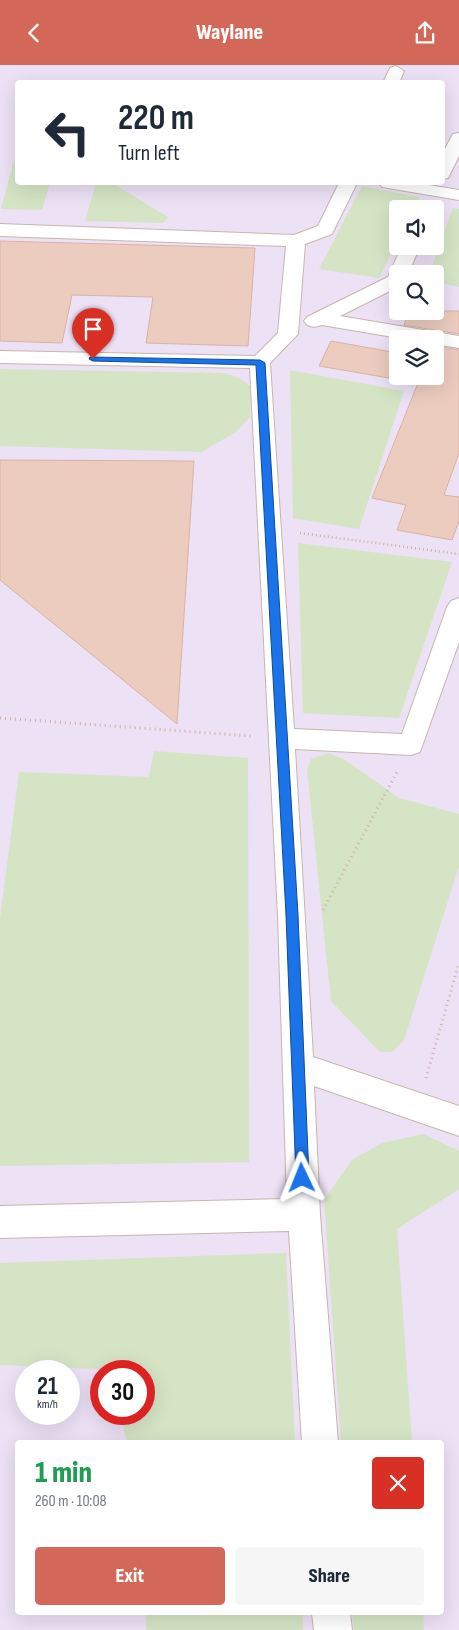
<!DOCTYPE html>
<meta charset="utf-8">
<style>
:root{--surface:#fff;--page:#f6f6f7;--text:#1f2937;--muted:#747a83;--accent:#d46858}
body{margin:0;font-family:"Sofia Sans Condensed",sans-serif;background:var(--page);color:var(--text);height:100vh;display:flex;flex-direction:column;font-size:19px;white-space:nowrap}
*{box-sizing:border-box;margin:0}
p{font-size:16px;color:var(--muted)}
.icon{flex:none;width:28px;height:28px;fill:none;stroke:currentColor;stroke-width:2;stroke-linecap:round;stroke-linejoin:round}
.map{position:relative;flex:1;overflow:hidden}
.drawer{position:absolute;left:15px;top:1375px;width:429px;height:175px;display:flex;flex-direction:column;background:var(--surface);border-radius:5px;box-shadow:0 5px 20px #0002}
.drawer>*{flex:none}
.banner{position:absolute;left:15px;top:15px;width:430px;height:105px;border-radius:5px;box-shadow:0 5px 20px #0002;background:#fff;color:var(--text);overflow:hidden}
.controls{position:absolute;left:389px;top:135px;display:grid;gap:10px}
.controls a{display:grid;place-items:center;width:55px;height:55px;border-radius:5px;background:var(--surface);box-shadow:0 5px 20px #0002;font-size:25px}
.speed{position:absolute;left:15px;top:1295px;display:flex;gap:10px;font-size:25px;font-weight:700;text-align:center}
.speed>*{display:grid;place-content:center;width:65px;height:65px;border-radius:50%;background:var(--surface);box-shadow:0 5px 20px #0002;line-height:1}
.speed small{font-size:12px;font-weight:400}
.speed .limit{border:8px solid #d22;background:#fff;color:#111}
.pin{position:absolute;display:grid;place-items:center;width:42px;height:42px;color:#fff;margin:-51px -21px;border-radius:50% 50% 50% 0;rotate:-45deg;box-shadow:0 0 5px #0007}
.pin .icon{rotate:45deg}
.me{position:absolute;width:55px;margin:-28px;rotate:358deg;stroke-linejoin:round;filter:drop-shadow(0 0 4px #0008)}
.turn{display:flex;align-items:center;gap:18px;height:105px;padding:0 20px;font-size:22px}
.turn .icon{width:65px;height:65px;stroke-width:2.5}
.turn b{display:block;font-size:35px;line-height:42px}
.round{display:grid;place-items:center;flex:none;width:52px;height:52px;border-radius:5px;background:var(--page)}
.summary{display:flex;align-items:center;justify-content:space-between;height:85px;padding:0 20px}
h1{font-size:30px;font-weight:800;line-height:38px;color:#1e9e55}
.primary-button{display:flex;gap:10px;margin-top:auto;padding:10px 20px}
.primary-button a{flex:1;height:58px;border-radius:5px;background:var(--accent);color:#fff;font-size:20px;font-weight:800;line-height:58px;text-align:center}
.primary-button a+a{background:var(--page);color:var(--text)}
header{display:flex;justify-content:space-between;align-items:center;height:65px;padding:0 20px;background:var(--accent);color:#fff;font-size:22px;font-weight:800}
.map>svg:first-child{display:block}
.education{fill:#ece1f5;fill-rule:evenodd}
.green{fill:#d5e4c5}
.building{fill:#ebccbf;stroke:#dbb2a2}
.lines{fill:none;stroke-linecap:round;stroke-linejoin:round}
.street-casing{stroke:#c8b6ac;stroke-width:2}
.path-far1{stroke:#cfb0a3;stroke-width:2.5;stroke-dasharray:1 3;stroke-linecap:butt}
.path{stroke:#cfb0a3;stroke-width:3;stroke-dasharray:1 4;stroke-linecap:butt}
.street{fill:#fff;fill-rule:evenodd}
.route{fill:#1a73e8;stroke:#114b97}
</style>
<header><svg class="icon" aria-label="back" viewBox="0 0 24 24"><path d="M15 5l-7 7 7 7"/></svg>Waylane<svg class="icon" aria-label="share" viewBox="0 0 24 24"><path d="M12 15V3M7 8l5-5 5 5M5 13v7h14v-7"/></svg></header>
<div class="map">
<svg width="459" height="1565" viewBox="0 0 459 1565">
<rect width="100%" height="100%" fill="#f9efe4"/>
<path class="education" d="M0,0h459v1565h-459zM18,18h424v100h-424zM398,144h37v37h-37zM398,209h37v37h-37zM398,274h37v37h-37zM26,1306h43v43h-43zM101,1306h43v43h-43zM18,1378h423v170h-423z"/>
<g class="green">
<polygon points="14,95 17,96 18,118 50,118 42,145 1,144"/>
<polygon points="96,118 112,118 168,152 163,158 85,156"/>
<polygon points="362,121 420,132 414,144 398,144 397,177 379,213 319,204"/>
<polygon points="453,143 459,144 459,222 435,217 435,209 429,209"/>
<polygon points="0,304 225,308 241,314 251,322 250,352 236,367 201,387 0,381"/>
<polygon points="290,305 404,326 359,464 293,453"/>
<polygon points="298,478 452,497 399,653 303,648"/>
<polygon points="154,686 248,693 249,1097 0,1101 0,854 19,707 149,712"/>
<polygon points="329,688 345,695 399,733 459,749 459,801 404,975 392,987 380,987 331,936 307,704 311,694"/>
<polygon points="423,1069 459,1086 459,1124 397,1164 412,1377 341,1377 324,1135 352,1095 382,1078"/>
<polygon points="286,1188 295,1377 127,1377 120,1349 144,1349 144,1306 0,1300 0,1198"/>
<rect x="146" y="1548" width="157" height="17"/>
<polygon points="352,1548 423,1548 424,1565 354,1565"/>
</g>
<g class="building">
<polygon points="0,176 255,183 248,281 146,278 153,232 72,230 62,278 0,276"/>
<polygon points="409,246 459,246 459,269 404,260"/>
<polygon points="398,275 398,311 435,311 435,281 459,285 459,388 444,430 459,432 459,456 452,475 397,465 406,440 372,433 418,318 319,301 331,276 392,287"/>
<polygon points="0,395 194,396 177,659 0,515"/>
</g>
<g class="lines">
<defs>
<g id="street">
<polygon points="396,1 404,6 399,18 383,18 390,3"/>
<polygon points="459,68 459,91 448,113 442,114 442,89 453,69"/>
<polygon points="339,118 357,118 332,169 305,179 298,269 270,298 294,664 402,669 447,542 451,536 459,533 459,577 420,687 411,690 295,684 313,992 459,1041 459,1071 314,1021 320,1150 338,1378 302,1378 289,1166 0,1173 0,1141 287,1134 278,851 250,303 0,298 0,286 255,291 278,268 286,181 0,171 0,159 294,170 318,161"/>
<polygon points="379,118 417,118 459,125 459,135 388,123 382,122"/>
<polygon points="402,181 420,181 408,209 398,209 398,222 340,251 459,271 459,283 435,279 435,274 405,274 322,260 314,262 307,260 304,256 307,252 388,212"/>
<polygon points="312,1548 350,1548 352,1565 314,1565"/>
</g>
</defs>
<use href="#street" class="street-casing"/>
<polyline class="path-far1" points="300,468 459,489"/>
<g class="path">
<polyline points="0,653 251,671"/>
<polyline points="323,845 397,707"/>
<polyline points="426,1013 459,898"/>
</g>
<use href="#street" class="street"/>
</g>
<polygon class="route" points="90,292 260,295 265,298 298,850 309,1113 307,1118 302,1120 298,1118 296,1113 286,850 256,300 93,296 89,294"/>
</svg>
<div class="controls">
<a><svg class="icon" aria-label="sound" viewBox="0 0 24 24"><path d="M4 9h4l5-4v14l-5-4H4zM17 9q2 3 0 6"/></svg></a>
<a><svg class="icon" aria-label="search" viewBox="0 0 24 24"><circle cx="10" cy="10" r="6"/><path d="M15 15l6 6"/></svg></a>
<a><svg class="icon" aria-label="layers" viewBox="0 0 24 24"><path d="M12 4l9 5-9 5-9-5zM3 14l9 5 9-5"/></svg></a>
</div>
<div class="speed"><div>21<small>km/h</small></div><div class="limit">30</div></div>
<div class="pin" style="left:93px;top:294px;background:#d93025"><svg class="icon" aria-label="arrive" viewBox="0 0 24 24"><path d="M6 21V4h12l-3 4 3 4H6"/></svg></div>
<svg class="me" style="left:302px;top:1113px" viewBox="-20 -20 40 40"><path d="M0-17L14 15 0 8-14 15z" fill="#1a73e8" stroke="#fff" stroke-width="4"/></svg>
<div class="banner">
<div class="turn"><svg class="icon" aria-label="left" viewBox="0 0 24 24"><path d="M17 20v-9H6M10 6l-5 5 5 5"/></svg><div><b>220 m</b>Turn left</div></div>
</div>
<section class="drawer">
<div class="summary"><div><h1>1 min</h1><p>260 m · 10:08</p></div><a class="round" style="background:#d93025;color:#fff"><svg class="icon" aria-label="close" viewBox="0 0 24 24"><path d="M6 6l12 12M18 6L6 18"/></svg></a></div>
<div class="primary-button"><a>Exit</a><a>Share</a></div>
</section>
</div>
